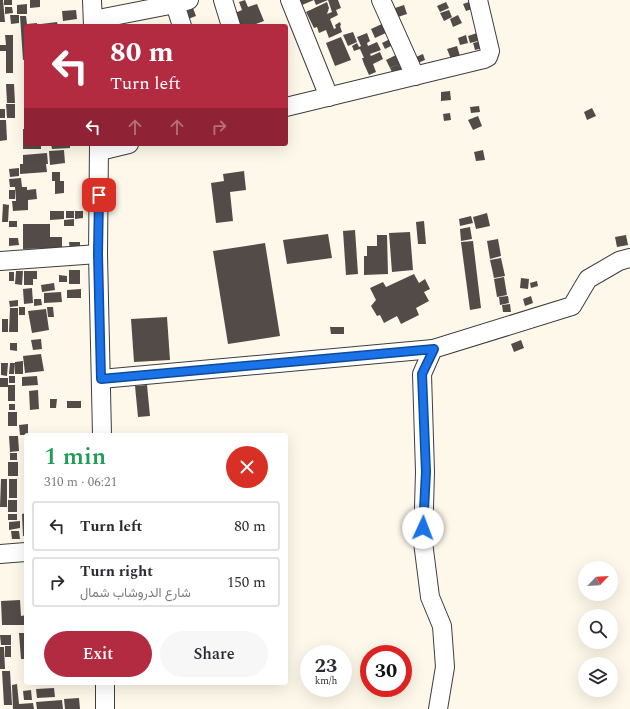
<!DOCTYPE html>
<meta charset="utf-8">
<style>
:root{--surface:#fff;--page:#f7f7f7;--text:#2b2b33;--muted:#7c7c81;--line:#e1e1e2;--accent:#b32b41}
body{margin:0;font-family:Spectral,Vazirmatn,serif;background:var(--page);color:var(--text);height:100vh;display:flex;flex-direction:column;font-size:15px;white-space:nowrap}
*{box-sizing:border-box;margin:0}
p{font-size:13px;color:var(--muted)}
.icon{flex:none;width:22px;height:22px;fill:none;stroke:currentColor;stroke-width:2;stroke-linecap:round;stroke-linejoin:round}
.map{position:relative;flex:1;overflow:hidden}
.sheet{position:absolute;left:24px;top:433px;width:264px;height:252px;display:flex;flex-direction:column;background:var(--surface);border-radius:4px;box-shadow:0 4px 16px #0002}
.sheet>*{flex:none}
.hud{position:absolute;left:24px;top:24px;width:264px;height:122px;border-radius:4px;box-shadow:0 4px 16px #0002;background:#b32b41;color:#fff;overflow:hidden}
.needle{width:26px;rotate:65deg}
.buttons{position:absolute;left:578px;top:561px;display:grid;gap:8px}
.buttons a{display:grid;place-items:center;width:40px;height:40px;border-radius:50%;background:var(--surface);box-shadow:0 4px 16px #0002;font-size:20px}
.speed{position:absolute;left:300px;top:645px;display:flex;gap:8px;font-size:20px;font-weight:700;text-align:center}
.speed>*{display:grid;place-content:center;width:52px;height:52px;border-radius:50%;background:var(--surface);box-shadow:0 4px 16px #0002;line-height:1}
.speed small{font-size:10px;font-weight:400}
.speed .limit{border:6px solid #d22;background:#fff;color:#111}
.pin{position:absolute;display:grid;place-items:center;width:34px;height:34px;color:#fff;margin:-17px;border-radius:8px;box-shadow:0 2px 6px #0006}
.me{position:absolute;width:44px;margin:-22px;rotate:2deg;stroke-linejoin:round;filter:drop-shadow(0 0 3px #0008)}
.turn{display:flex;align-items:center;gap:14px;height:84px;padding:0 20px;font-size:18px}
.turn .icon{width:52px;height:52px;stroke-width:2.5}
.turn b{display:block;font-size:28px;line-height:34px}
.lanes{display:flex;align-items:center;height:38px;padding:0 20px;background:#0003;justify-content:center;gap:20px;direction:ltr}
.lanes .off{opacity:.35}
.round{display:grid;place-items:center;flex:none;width:42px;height:42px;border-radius:21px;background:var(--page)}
.summary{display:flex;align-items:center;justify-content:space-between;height:68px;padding:0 20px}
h1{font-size:24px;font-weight:600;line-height:30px;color:#1e9e55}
.action{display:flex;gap:8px;margin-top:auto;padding:8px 20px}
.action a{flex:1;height:46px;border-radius:24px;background:var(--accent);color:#fff;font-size:16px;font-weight:600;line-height:46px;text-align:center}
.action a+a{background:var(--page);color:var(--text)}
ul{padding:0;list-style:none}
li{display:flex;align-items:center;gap:12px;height:50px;margin:0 8px 6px;padding:0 12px;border:2px solid var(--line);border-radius:4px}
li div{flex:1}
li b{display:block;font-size:15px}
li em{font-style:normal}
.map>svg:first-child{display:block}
.building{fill:#534b48}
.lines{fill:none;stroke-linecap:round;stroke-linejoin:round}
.street-casing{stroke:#3e3e3e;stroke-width:20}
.street{stroke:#fff;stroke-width:18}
.route-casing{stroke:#114b97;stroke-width:10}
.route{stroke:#1a73e8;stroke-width:7}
</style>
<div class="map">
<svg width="630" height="709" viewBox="0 0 630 709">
<rect width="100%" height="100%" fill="#fef8ea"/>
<g class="building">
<polygon points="0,0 3,0 5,22 0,22"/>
<rect x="4" y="0" width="8" height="5"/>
<polygon points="30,0 40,0 40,7 30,8"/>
<polygon points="245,0 248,7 257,4 264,21 251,26 240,26 235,13 242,10 239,2"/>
<polygon points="300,0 338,0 341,8 336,10 338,15 330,19 334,29 336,28 335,25 340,22 341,25 340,26 342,32 329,38 326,30 319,33 317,27 314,28 306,12 327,2 329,8 327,14 332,12 328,0 316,5 314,0 302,5"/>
<polygon points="472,1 475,8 466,11 463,4"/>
<polygon points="446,2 449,8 440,12 437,6"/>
<polygon points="27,4 27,14 17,14 17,5"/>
<polygon points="404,5 407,14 398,17 395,8"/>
<polygon points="5,7 12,7 13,13 5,14"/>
<polygon points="193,8 196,16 188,19 185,12"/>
<polygon points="76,10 77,19 63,21 62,11"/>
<polygon points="449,10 452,17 444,21 440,13"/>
<polygon points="10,15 19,15 19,23 11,24"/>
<polygon points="458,15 462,23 453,27 450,19"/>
<polygon points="20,16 26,16 27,24 37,23 37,26 26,26 26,59 23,60"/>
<polygon points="57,22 58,26 41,26 41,24"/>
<polygon points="384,23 388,32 375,38 371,29"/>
<polygon points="353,32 357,42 348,46 343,35"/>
<polygon points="480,32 482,40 470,43 468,36"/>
<polygon points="367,33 370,41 367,43 368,46 377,42 381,50 370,54 371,56 380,52 383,59 373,64 376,72 369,75 364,64 362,58 364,58 360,49 354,51 352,46 357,43 359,47 361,46 357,37"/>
<polygon points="5,35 13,35 13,73 6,73 6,51 7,51 0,51 0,45 6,45"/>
<polygon points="466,35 468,43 460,45 458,38"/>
<polygon points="341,37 351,60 335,66 326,43"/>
<polygon points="390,39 393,45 385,49 382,43"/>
<polygon points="481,41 483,48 475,50 473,43"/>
<polygon points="457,46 460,56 451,59 447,49"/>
<polygon points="423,54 425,60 418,63 416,57"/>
<polygon points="396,55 400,64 390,68 386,60"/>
<polygon points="399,64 403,72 394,76 390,68"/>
<polygon points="6,84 14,84 15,103 7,103"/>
<polygon points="450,91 451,100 441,101 441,92"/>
<polygon points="6,104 15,104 15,118 7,118"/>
<polygon points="479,106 480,112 471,113 470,107"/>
<polygon points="592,108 596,116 587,120 584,112"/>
<rect x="0" y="109" width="5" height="9"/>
<polygon points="450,113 451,120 444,121 443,114"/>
<polygon points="478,116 482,126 473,130 468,120"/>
<polygon points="0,120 6,120 7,140 0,141"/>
<polygon points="23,129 26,129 26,144 41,144 41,149 23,149"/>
<polygon points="51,144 70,144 70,148 52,149"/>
<polygon points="64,150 65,163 50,165 49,151"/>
<polygon points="483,150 485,160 476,161 474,152"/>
<polygon points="47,153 48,164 46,164 47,172 20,174 20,164 23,164 23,155"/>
<polygon points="19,168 19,176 10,177 9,169"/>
<polygon points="244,171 246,190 230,192 233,221 216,223 211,183 224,181 223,174"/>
<polygon points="52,172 60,172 60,181 64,181 64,193 55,194 55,181 52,181"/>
<polygon points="21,178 22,187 27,187 27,190 36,189 37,199 28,200 28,210 13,211 12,201 16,201 15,187 10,187 9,179"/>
<rect x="9" y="190" width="6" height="9"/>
<polygon points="3,204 9,205 8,222 2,222"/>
<polygon points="50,211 64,211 64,219 50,220"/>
<rect x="66" y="211" width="8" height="7"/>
<polygon points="75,211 83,211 83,218 75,219"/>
<polygon points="487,213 490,226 476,229 473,217"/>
<polygon points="471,216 473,223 460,226 459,219"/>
<polygon points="74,219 74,226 64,226 64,220"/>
<rect x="9" y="221" width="8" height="6"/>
<polygon points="424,221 426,244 418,244 416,222"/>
<polygon points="23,224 50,224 50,237 62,237 62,248 23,249"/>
<polygon points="470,227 472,239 461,241 460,229"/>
<polygon points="355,230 358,274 346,275 343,231"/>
<polygon points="410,232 413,270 392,272 389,233"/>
<polygon points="328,234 332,258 287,264 283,240"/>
<polygon points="377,235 387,235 388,274 364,275 364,256 367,256 367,246 377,246"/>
<polygon points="626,235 628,245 617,247 615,237"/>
<polygon points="9,238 18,238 19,245 9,246"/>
<polygon points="498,239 501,256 490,259 487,241"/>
<polygon points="473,241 481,308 470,310 461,242"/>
<polygon points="69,242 80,242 80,249 70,250"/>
<polygon points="265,243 280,336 228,344 213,251"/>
<polygon points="501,258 505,276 494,278 490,260"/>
<rect x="69" y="270" width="11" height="14"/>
<polygon points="16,271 23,271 22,285 15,284"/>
<polygon points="24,271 37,271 37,279 33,279 33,285 24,285"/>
<rect x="9" y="272" width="5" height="9"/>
<polygon points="414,274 419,283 425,279 430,289 424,292 429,301 416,308 419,315 401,324 397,316 384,323 380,315 377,316 371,306 376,300 370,288 383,282 386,287"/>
<polygon points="59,275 67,276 67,282 59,282"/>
<polygon points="504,277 507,295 497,297 494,279"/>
<polygon points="521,278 529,279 528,289 520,288"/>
<polygon points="537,281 538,286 531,288 530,283"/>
<polygon points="54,283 55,290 42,292 41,285"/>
<polygon points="32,288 33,303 24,304 23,289"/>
<polygon points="81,289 81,298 67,298 67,290"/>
<polygon points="61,292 62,302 44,303 44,293"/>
<polygon points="508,296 509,303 500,305 499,297"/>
<polygon points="531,296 533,303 525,306 523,299"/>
<polygon points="34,299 41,299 42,305 34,306"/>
<polygon points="18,300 18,306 10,307 9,301"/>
<polygon points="510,304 511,312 503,312 502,305"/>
<rect x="19" y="307" width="6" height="8"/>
<polygon points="47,307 53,307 54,317 48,317"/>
<polygon points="10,308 18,308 18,332 9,332"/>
<polygon points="46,309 49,330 32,333 28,311"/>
<polygon points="167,317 170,360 134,362 131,319"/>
<rect x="2" y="319" width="6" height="13"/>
<polygon points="330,327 344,327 344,334 331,334"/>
<polygon points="41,339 42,349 33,350 31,340"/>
<polygon points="521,340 524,348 514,352 511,344"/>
<polygon points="10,343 17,343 17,351 10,350"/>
<polygon points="41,354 44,371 25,373 23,356"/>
<polygon points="23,361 23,374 15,374 15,362"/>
<polygon points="1,363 8,363 7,376 1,375"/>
<polygon points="10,363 15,363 14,374 9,374"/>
<rect x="9" y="376" width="6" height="7"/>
<polygon points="37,376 38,385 22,386 22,377"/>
<rect x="0" y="378" width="8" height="9"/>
<rect x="8" y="385" width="7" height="16"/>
<polygon points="147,385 150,416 138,417 135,386"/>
<polygon points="38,390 39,409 30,410 29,391"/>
<polygon points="50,399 57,399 56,408 50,408"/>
<rect x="67" y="401" width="14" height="7"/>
<rect x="9" y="404" width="6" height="6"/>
<rect x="8" y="412" width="9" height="14"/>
<polygon points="28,424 28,435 20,435 19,425"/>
<polygon points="9,436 18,436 19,451 10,452"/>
<rect x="10" y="453" width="7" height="7"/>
<rect x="8" y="462" width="10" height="14"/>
<polygon points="1,479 7,479 7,507 0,507"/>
<rect x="9" y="479" width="8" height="19"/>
<rect x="8" y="500" width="9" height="12"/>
<polygon points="26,513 26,536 23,536 22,514"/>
<rect x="8" y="514" width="9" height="6"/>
<polygon points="20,521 20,528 9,530 9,522"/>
<polygon points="11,531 19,531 20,539 12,539"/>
<polygon points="20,600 21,616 26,615 26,625 2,625 1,601"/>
<polygon points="19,633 26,633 26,659 21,659"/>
<polygon points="0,635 11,635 11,645 1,645"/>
<rect x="5" y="646" width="6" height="11"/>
<polygon points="0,647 4,647 5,669 0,669"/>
<polygon points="2,671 10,671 12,705 4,705"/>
<polygon points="17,684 19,704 33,703 34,709 13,709 12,685"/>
<polygon points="54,688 55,697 37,698 36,689"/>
<polygon points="31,690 32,700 24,700 23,691"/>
<polygon points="79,698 80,709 65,709 64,699"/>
<polygon points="62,700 63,709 37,709 36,702"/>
</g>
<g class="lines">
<defs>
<g id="street">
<polyline points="92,0 93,26"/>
<polyline points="223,0 231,26"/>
<polyline points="290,0 329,97"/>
<polyline points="381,0 415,76"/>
<polyline points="175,4 182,26"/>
<polyline points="93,20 175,4 189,0"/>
<polyline points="286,107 484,59 488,57 490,51 478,0"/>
<polyline points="99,144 98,254 102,435"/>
<polyline points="100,151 129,144"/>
<polyline points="0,261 98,254"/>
<polyline points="101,379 433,349"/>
<polyline points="0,554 26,552"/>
<polyline points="105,709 105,683"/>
<polyline points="438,709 445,667 442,626 430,597 423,542 425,472 422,374 433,349 572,306 588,279 619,261 630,258"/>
</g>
</defs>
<use href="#street" class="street-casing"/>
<use href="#street" class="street"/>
</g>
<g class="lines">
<defs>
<polyline id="route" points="99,195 98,254 101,379 434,349 422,374 426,472 423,528"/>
</defs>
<use href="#route" class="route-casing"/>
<use href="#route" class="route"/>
</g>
</svg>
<div class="buttons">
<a><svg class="needle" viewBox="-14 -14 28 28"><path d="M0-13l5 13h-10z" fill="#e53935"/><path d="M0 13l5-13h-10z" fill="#7c7c81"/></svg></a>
<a><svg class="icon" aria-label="search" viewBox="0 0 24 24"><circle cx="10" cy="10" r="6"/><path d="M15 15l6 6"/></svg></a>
<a><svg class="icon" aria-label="layers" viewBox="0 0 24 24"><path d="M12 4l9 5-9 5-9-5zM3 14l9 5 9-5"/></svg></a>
</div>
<div class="speed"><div>23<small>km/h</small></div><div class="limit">30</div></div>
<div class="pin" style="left:99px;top:195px;background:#d93025"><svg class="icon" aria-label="arrive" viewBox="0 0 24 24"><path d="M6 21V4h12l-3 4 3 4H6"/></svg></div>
<svg class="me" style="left:423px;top:528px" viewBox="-20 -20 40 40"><circle r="19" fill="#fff"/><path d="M0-13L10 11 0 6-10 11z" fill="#1a73e8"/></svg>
<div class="hud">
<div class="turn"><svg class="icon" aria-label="left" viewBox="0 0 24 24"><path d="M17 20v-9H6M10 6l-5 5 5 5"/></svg><div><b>80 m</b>Turn left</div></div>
<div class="lanes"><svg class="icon" aria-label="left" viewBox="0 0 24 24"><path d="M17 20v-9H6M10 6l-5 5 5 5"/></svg><svg class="icon off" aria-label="ahead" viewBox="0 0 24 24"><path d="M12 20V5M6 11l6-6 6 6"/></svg><svg class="icon off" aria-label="ahead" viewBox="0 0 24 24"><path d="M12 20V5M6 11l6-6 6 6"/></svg><svg class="icon off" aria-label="right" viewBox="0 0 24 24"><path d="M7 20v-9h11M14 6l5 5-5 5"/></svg></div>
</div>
<section class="sheet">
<div class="summary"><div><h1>1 min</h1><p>310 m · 06:21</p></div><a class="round" style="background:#d93025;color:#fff"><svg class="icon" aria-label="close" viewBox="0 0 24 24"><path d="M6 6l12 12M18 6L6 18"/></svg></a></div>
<ul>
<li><svg class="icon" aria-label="left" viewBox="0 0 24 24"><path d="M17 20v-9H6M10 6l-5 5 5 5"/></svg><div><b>Turn left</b></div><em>80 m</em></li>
<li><svg class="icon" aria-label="right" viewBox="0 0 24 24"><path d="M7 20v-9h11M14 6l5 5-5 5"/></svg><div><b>Turn right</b><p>شارع الدروشاب شمال</p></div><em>150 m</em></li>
</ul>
<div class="action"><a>Exit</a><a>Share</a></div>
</section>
</div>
